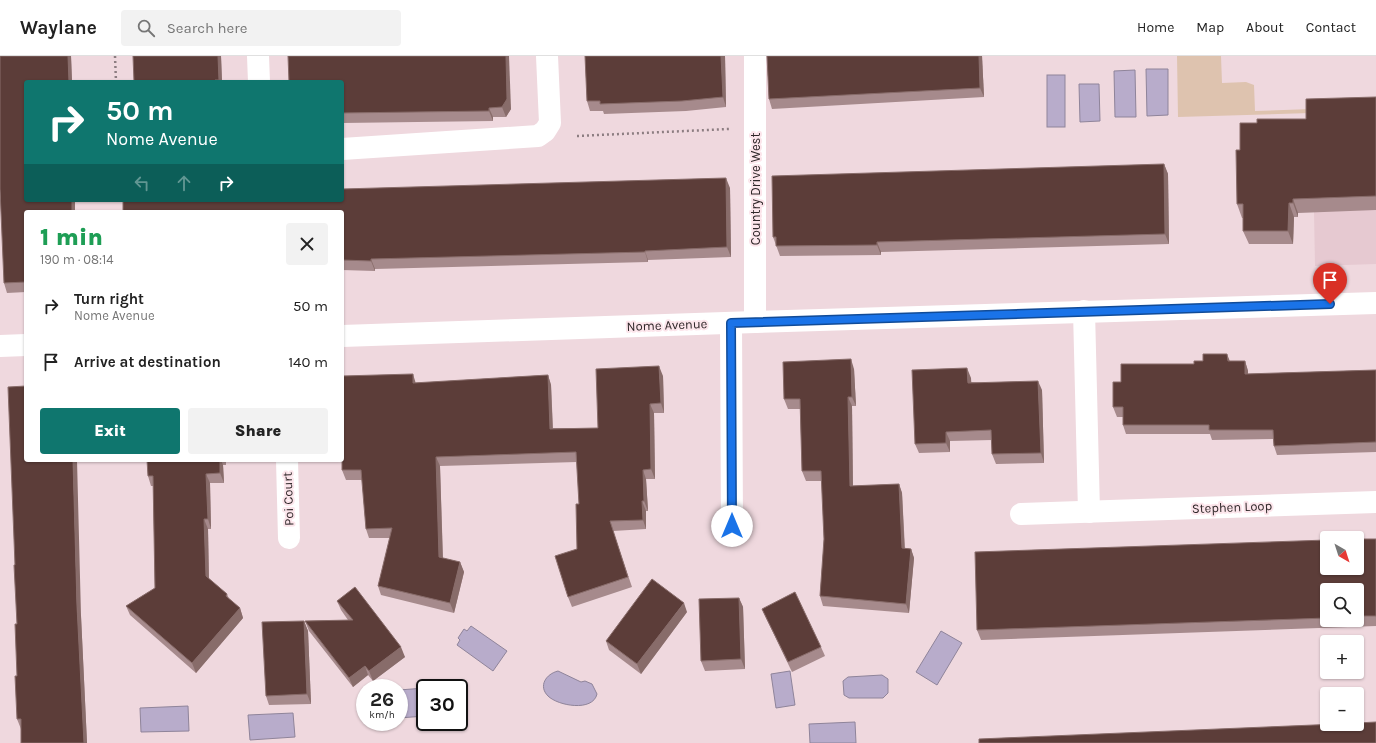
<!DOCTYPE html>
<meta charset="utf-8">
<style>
:root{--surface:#fff;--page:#f2f2f2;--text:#222;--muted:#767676;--line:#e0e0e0;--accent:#0f766e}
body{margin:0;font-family:Karla,sans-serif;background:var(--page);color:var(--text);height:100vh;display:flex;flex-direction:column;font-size:15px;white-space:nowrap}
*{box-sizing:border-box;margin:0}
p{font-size:13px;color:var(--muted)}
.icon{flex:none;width:22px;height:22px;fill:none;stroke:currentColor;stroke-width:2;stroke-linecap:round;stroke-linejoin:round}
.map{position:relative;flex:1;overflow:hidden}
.side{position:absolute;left:24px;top:154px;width:320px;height:252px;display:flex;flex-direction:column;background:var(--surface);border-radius:4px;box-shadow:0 1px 3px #0004}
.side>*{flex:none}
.top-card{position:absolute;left:24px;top:24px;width:320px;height:122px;border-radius:4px;box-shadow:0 1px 3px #0004;background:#0f766e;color:#fff;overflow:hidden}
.needle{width:26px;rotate:141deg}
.controls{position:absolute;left:1320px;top:475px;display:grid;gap:8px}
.controls a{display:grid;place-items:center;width:44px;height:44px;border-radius:4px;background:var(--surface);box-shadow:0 1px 3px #0004;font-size:20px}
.speed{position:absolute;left:356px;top:623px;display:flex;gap:8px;font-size:20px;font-weight:700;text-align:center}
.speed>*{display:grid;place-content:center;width:52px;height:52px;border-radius:50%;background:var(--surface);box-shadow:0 1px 3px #0004;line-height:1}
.speed small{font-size:10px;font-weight:400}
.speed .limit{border:2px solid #111;border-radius:6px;background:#fff;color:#111}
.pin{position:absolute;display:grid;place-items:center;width:34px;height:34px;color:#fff;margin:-41px -17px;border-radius:50% 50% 50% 0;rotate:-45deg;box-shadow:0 0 4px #0007}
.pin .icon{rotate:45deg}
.me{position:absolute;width:44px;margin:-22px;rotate:0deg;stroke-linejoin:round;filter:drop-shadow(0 0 3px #0008)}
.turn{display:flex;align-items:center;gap:14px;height:84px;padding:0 16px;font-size:18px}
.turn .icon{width:52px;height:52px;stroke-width:2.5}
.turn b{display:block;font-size:28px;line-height:34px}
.lanes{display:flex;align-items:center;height:38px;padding:0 16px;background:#0003;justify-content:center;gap:20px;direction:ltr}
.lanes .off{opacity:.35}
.round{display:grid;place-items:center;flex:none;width:42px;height:42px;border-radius:4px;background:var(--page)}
.overview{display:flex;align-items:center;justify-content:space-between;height:68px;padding:0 16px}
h1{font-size:24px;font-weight:800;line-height:30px;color:#1e9e55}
.primary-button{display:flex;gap:8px;margin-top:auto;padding:8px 16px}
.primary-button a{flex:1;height:46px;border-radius:4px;background:var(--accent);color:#fff;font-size:16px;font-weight:800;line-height:46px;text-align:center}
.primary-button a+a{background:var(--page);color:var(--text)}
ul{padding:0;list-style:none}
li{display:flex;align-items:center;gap:12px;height:56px;padding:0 16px}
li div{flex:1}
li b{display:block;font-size:15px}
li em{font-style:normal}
header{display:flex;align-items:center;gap:24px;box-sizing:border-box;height:56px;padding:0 20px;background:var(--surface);border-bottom:1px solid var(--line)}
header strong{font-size:19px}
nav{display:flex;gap:22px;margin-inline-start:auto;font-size:14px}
.search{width:280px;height:36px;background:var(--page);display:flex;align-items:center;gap:10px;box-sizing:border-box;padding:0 14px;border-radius:4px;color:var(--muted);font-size:15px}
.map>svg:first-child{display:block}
.built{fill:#e6c9d1}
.green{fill:#dec3af}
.water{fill:#b8accb;stroke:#8f849a}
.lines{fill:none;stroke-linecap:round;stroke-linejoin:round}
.path{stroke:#8c7d81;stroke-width:2.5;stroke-dasharray:2 3;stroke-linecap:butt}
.minor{stroke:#fff;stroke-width:22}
.wall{fill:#a68a8c;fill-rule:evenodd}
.shaded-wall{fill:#886c6a}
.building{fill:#5c3d39;stroke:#886c6a}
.route-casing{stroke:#114b97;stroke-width:10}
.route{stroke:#1a73e8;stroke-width:7}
.labels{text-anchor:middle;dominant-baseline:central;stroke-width:4;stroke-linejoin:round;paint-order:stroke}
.street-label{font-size:13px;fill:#2f2729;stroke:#fce5eb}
</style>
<header>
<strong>Waylane</strong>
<div class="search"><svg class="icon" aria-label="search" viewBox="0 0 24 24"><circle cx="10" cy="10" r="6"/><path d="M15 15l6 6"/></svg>Search here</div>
<nav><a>Home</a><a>Map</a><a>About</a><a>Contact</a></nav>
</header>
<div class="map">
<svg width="1376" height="687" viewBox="0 0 1376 687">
<rect width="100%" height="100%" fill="#efd8de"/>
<polygon class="built" points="1376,55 1376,208 1315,210 1314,156"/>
<polygon class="green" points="1177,0 1221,0 1222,27 1246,26 1254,29 1255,55 1311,53 1311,57 1178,61"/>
<g class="water">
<polygon points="1146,13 1168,13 1168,59 1147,60"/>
<polygon points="1135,14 1136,61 1115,61 1114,15"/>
<rect x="1047" y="19" width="18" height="52"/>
<polygon points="1079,28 1099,28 1100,65 1080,66"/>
<polygon points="471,570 507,595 493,615 457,589 460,584 458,582 464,573 467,575"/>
<polygon points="941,575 962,587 937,629 916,616"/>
<path d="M558,615l23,11 4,-1 7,3 5,10c-4,18 -39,12 -49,2 -10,-10 -2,-22 10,-25z"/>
<polygon points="790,615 795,649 776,652 771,618"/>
<polygon points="882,619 888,623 888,637 883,642 849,642 844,639 843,625 848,621"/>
<polygon points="425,632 425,660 399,662 399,634"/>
<polygon points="188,650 189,675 141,676 140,652"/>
<polygon points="293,657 295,681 250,684 248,659"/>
<polygon points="855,666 856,687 810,687 809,668"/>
</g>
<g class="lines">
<g class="path">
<polyline points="115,0 116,26"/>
<polyline points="577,80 729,73"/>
</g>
<g class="minor">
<polyline points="258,0 259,26"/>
<polyline points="342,93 538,80 545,75 550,67 547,0"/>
<polyline points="1084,255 1089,456"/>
<polyline points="755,266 755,0"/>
<polyline points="731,267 732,470"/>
<polyline points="342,280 755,266 1376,247"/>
<polyline points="0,290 26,289"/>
<polyline points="287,404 289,482"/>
<polyline points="1021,458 1376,446"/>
</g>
</g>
<g class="wall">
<polygon points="0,0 71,0 72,26 26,26 26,144 75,144 75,156 26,156 26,236 7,237 4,227"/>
<polygon points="221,0 222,26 134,26"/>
<polygon points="288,0 511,53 506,61 493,61 493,65 342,67 342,26"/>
<polygon points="585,0 725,0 726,51 686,55 604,58 603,55 590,55 587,45"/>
<polygon points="767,0 982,0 984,41 772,53 769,43"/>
<polygon points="1376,41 1376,154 1298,157 1298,161 1294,161 1293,188 1249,188 1243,175 1243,162 1242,162 1237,148 1257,67 1306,63"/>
<polygon points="1164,108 1168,118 1169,188 881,196 881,199 780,200 773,181"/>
<polygon points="730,132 731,201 648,204 648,206 375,213 375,215 342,214 342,156"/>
<polygon points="1230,305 1245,305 1248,315 1248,318 1376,314 1376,396 1277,399 1274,390 1273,383 1212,384 1210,378 1126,378 1123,369 1123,361 1117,361 1113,351 1121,326"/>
<polygon points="854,313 856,350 852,350 853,430 899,428 902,437 905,492 911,493 914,502 909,557 823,550 820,540 824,483 822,425 806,425 802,415 800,353 788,353 784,343"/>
<polygon points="548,319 551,329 553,372 598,372 663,320 664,357 654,357 655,423 646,423 648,455 646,455 646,473 613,475 632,531 572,551 568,541 577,493 579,448 577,406 440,410 443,502 460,506 464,516 454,557 381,539 378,530 390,482 369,482 366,473 362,424 346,424 342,414 416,327"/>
<polygon points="971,322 971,326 1042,334 1044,407 996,408 992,398 992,384 950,385 950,396 919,397 915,388"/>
<polygon points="147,404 226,404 226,409 223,409 224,427 210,427 211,473 208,473 209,523 227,538 229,543 240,552 243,562 196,617 130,559 126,550 155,532 153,430 151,430 148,420"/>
<path d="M1376,483v87l-395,14 -4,-10zM1327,534h30v30h-30z"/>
<polygon points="15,509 81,560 87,687 21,687 21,673 17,663 17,568"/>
<polygon points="739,542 743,551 745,613 705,615 701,605"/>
<polygon points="337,545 405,601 373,625 368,619 353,631 309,575 305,565 348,564 341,554"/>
<polygon points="762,553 821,591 825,600 792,616 766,562"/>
<polygon points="687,556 641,618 609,594 606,585"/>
<polygon points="304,565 308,575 311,648 269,649 266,640"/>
</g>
<g class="shaded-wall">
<polygon points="68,0 71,0 72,26 69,26"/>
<polygon points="218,0 221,0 222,26 219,26 219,24"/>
<polygon points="506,0 509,0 511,53 506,61 502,51"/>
<polygon points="721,0 725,0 726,51 723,41"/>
<polygon points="979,0 982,0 984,41 980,32"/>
<polygon points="489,52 493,61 493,65 489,55"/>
<polygon points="1164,108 1168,118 1169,188 1165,178"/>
<polygon points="726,122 730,132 731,201 727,191"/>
<polygon points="1293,143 1298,157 1298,161 1293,147"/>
<rect x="72" y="144" width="3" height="12"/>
<polygon points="1289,147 1294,161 1293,188 1288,175"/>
<polygon points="877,186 881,196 881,199 877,189"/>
<polygon points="645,195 648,204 648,206 645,196"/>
<polygon points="371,203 375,213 375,215 371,205"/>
<polygon points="1227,298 1231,308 1228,305"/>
<polygon points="851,303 854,313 856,350 852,341"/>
<polygon points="1245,305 1248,315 1248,328 1245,318"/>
<polygon points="659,310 663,320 664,357 661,347"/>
<polygon points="967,312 971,322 972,336 968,327"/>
<polygon points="413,318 416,328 413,327"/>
<polygon points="548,319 551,329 553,382 550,373"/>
<polygon points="1038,325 1042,334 1044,407 1041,397"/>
<polygon points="848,341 852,350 853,440 850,430"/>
<polygon points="650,348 654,357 655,423 651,413"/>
<polygon points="946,376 950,385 950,396 946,387"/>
<polygon points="436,401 440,410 443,510 439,501"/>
<polygon points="73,404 77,404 81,560 87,687 84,687 77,550"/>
<polygon points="220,404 221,404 223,409 224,427 220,417"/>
<polygon points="643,414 646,423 648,455 644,445"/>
<polygon points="206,418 210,427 211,473 208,463"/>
<polygon points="899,428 902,437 905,502 902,492"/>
<polygon points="642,445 646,455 646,473 643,464"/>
<polygon points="204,463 208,473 209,530 206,520"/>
<polygon points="911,493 914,502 909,557 906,548"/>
<polygon points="460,506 464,516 454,557 450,547"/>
<polygon points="739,542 743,551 745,613 741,603"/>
<polygon points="684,547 687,556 641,618 637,608"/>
<polygon points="240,552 243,562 196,617 192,607"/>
<polygon points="304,565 308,575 311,648 307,638"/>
<polygon points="401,591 405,601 373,625 369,615"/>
<polygon points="365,610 368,619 353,631 349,622"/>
</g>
<g class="building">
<polygon points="0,0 68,0 69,26 26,26 26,144 72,144 72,156 26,156 26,226 4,227 0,133"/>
<polygon points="133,0 218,0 219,24 215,24 215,26 134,26"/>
<polygon points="288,0 506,0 507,43 502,51 489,52 489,55 342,57 342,26 289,26"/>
<polygon points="585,0 721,0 723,41 682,45 600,48 600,45 587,45"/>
<polygon points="767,0 979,0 980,32 769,43"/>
<polygon points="1376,41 1376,140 1293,143 1293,147 1289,147 1288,175 1243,175 1243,148 1237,148 1236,94 1240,94 1240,67 1257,67 1257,63 1306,63 1306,43"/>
<polygon points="1164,108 1165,178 877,186 877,189 776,190 776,181 773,181 772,120"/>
<polygon points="726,122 727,191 645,195 645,196 371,203 371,205 342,204 342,156 123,156 123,144 342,144 342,133"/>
<polygon points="1203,298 1227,298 1228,305 1245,305 1245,318 1376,314 1376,386 1274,390 1273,374 1209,374 1209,369 1123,369 1123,351 1113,351 1113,326 1121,326 1121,308 1194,308 1194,305 1203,305"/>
<polygon points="851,303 852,341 848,341 850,430 899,428 902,492 911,493 906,548 820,540 824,483 821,415 802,415 800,343 784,343 783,306"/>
<polygon points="659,310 661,347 650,348 651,413 643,414 644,445 642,445 643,464 610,465 628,521 568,541 555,500 577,493 576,448 579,448 576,396 436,401 439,501 460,506 450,547 378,530 392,472 366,473 361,414 342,414 342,320 413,318 413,327 548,319 550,373 598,372 596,313"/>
<polygon points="967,312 968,327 1038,325 1041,397 992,398 991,374 946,376 946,387 915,388 912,314"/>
<polygon points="26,330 26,404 73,404 77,550 84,687 21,687 21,663 17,663 15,620 17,620 15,568 17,568 14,509 15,509 8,331"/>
<polygon points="147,404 220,404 220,417 206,418 208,463 204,463 206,520 227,538 226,540 240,552 192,607 126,550 155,532 153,420 148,420"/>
<polygon points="1357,483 1376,483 1376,560 1357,560 1357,534 1327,534 1327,562 977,574 975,496 1327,484 1327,512 1357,512"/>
<polygon points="652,523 684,547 637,608 606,585"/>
<polygon points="355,531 401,591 369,615 365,610 349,622 305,565 353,564 337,545"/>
<polygon points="795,536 821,591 788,606 762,553"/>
<polygon points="739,542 741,603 701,605 699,543"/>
<polygon points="304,565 307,638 266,640 262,566"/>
<polygon points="1376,666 1376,687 979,687 979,683 1338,668 1357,668 1357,667"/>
</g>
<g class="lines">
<defs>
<polyline id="route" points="732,470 731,267 1330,248"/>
</defs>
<use href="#route" class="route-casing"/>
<use href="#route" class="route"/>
</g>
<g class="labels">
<g class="street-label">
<text transform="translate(755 133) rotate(-90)">Country Drive West</text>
<text transform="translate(667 269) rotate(-2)">Nome Avenue</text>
<text transform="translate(288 443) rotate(-92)">Poi Court</text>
<text transform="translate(1232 451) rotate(-2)">Stephen Loop</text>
</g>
</g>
</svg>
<div class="controls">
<a><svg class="needle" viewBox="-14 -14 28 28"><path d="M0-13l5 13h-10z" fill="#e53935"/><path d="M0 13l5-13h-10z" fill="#767676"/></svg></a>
<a><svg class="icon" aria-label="search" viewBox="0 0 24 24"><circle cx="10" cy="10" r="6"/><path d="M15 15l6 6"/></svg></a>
<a>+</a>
<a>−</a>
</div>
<div class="speed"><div>26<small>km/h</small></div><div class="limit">30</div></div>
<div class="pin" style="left:1330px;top:248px;background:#d93025"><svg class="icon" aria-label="arrive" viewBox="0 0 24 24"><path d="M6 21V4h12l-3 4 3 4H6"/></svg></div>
<svg class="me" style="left:732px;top:470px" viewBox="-20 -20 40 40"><circle r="19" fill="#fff"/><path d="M0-13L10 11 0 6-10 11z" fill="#1a73e8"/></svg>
<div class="top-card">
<div class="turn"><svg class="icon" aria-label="right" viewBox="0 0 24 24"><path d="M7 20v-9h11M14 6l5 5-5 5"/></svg><div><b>50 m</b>Nome Avenue</div></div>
<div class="lanes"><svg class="icon off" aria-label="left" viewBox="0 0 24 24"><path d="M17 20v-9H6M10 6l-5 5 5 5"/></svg><svg class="icon off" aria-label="ahead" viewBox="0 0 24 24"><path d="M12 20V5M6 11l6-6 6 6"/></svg><svg class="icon" aria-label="right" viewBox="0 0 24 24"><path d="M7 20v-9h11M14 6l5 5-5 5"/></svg></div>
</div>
<section class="side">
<div class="overview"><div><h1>1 min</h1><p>190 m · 08:14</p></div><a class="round"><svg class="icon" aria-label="close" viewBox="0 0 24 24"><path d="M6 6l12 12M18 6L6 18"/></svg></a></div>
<ul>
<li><svg class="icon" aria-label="right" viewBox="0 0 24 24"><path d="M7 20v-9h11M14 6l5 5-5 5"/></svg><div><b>Turn right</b><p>Nome Avenue</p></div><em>50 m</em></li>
<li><svg class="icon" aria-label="arrive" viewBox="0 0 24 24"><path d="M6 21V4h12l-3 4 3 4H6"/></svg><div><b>Arrive at destination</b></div><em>140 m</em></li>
</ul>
<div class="primary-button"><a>Exit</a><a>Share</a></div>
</section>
</div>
